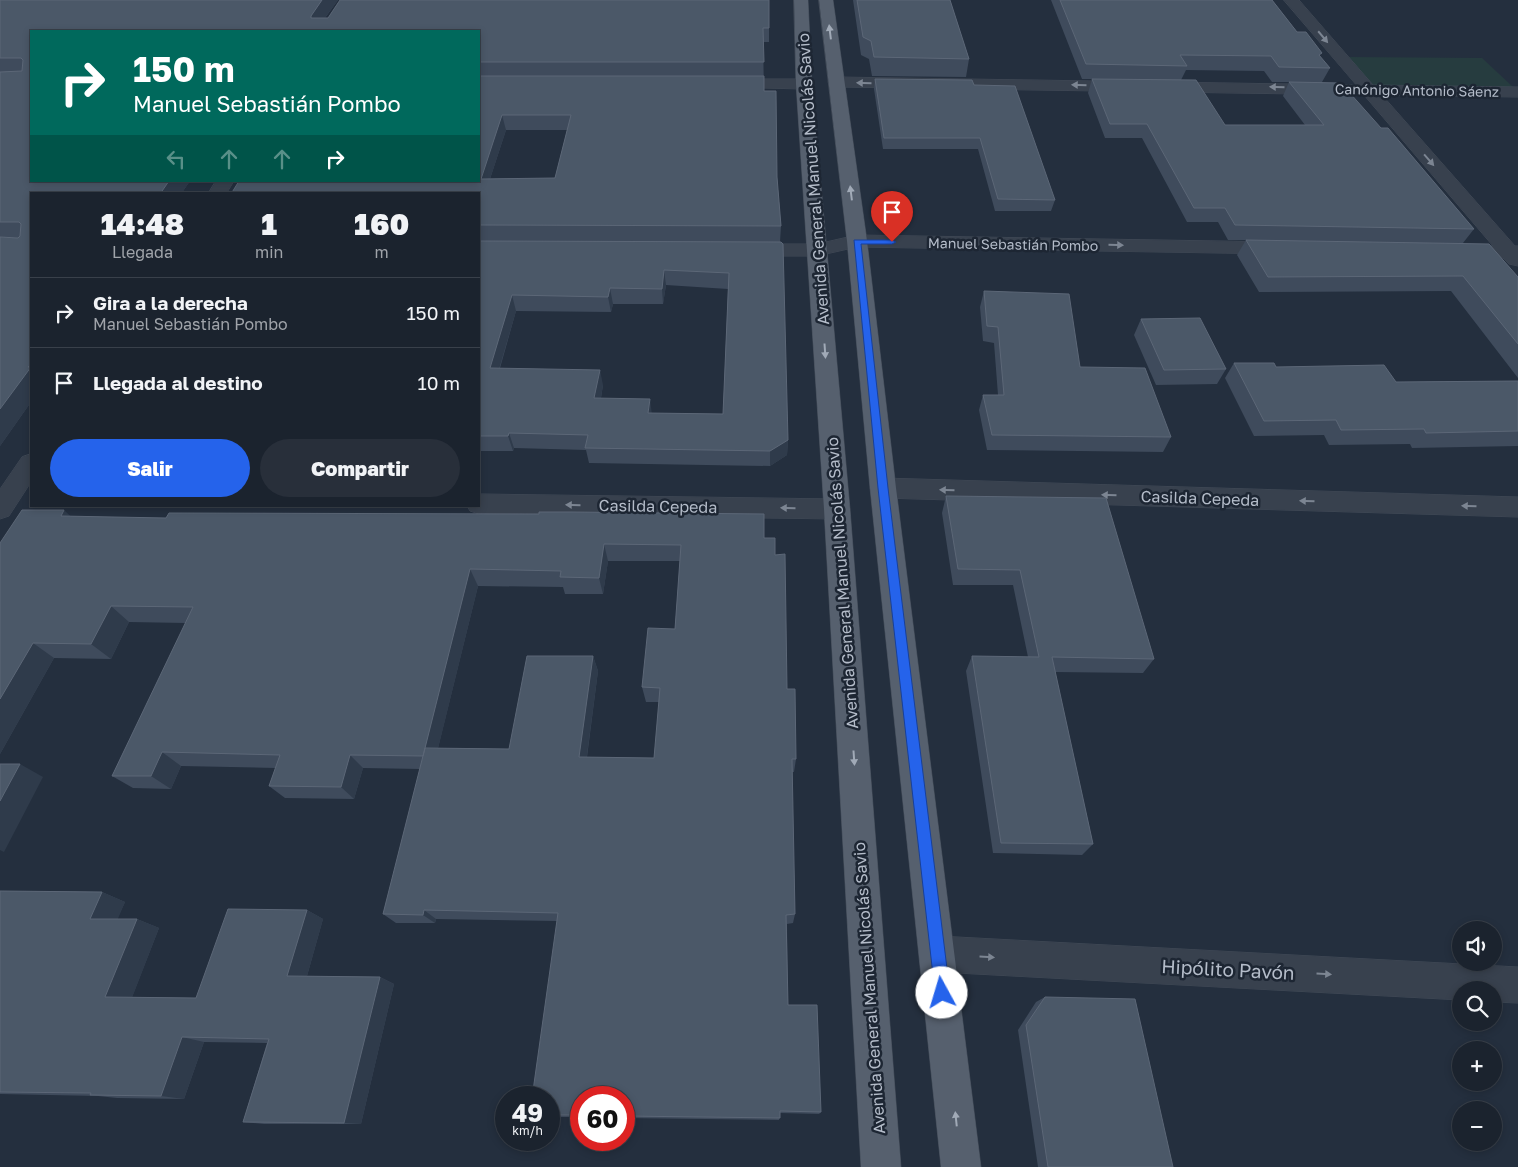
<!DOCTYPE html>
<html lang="es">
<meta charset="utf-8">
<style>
:root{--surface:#1b232e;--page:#282f3a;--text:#f1f3f6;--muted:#a0a4aa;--line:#39404a;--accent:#2563eb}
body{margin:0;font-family:"Golos Text",sans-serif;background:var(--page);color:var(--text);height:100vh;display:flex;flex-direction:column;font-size:19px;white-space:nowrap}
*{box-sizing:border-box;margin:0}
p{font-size:16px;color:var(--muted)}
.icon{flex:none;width:28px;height:28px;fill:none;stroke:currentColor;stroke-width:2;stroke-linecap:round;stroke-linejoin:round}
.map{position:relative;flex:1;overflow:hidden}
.details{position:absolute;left:30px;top:192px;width:450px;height:315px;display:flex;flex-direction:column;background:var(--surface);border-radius:0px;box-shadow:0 2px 8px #0003,0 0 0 1px var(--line)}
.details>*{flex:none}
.guide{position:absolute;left:30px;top:30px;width:450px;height:152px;border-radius:0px;box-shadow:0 2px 8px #0003,0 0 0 1px var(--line);background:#00695c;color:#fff;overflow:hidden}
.controls{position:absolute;left:1452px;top:921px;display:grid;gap:10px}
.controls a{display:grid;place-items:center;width:50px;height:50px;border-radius:50%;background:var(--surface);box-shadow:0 2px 8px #0003,0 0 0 1px var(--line);font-size:25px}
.speed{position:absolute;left:495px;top:1086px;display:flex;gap:10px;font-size:25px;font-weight:700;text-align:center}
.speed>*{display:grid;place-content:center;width:65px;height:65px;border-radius:50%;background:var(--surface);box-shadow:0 2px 8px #0003,0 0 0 1px var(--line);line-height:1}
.speed small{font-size:12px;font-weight:400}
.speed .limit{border:8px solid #d22;background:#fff;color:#111}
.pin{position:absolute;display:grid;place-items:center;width:42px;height:42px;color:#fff;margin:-51px -21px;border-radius:50% 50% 50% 0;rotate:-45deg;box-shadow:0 0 5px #0007}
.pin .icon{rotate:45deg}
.me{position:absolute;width:55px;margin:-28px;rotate:354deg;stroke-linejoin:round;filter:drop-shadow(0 0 4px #0008)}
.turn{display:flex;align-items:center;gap:18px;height:105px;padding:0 20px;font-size:22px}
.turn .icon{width:65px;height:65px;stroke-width:2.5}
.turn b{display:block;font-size:35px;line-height:42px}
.lanes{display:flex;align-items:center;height:48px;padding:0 20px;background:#0003;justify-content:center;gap:25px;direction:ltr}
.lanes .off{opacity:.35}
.eta{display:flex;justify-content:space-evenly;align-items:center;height:85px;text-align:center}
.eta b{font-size:30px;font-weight:800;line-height:35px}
.action{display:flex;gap:10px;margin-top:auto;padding:10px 20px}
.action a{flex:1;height:58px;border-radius:30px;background:var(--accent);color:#fff;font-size:20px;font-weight:800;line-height:58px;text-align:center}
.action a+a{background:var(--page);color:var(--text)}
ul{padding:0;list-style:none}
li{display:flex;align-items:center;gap:15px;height:70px;padding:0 20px;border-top:1px solid var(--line)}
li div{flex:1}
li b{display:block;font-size:19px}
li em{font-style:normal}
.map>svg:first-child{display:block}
.green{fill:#263c3f}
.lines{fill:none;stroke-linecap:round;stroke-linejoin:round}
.minor-casing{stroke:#414a57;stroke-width:1}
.major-casing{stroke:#414a57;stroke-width:1}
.minor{fill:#38414e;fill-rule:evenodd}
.major{fill:#56606e;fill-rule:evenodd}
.wall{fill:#3f4b5c;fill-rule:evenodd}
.shaded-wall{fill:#2f3b4b}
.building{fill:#4b5868;stroke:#5c6777;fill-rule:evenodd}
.oneway{fill:#a1aab7}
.oneway2{fill:#7c8592}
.route{fill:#2563eb;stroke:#184099}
.labels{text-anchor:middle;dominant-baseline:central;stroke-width:5;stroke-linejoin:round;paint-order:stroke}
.far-street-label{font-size:14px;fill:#b4bcc9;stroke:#1d2633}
.street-label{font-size:16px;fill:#b4bcc9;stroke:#1d2633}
.near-street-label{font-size:19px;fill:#b4bcc9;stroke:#1d2633}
</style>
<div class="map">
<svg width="1518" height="1167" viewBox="0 0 1518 1167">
<rect width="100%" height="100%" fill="#242f3e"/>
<polygon class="green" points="1348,57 1482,58 1513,87 1373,86"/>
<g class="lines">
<defs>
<g id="minor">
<polygon points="1284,0 1299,0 1373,85 1518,87 1518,97 1382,95 1515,246 1518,246 1518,266 1509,264 1503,258 1450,255 1447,251 1450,247 1457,245 1493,246 1364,95 836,87 830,85 828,82 830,79 836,77 1356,85"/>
<polygon points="726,79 804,79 810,81 812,84 810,87 804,89 720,87 718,84 720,81"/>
<polygon points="216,181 234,181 226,194 208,194"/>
<polygon points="857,235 1279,242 1286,244 1289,248 1286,252 1279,254 857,247 817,256 746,256 739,254 736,250 739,246 746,244 817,244"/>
<polygon points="31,454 31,482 9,516 0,519 0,489 22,457"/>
<polygon points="883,478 1518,497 1518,517 883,498 874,495 870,488 874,481"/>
<polygon points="479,494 837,499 846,502 850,509 846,516 837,519 479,514 470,511 467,506 479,506"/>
<polygon points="938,936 1518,967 1518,1003 1494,1002 1494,990 1461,990 1461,1000 938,972 925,967 920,954 925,941"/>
</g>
<g id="major">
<polygon points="794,0 808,0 812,84 850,509 901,1167 861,1167 824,509 796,84"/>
<polygon points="819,0 833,0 867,241 896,488 981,1167 941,1167 870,488 847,241"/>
</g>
</defs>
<use href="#minor" class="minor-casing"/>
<use href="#major" class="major-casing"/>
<use href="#minor" class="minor"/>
<use href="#major" class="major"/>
</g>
<g class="wall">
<path d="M0,0h338l-13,18 444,-18v42h-6l1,49 13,86 4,49 -1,16h1l7,198 -1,15 -17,11 -181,-3 -3,-13 -72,-2 -1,3h-34v-420h-448v150h159l-9,13h-150v208l-31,44 19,-208 -19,-1zM506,130h61l-12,48 -65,1zM666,285l62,4 -5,125 -71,-1 -51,-15 2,-13 -103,-17 16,-57 95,1 2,-8h50z"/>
<polygon points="853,0 950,0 969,59 966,77 872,76 869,59 861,55"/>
<path d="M1051,0h221l25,32 33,36 -8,14 59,46 93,101 -11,14 55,34v101l-67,-87 -192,1 -22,-37 9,-15h-18l-10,-18h-31l-45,-84h-37l-17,-45 4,-14h-10zM1186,70l78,1 8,11h17l-6,14 22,29h-80l-44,-45z"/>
<polygon points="875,79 974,85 1055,200 1051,211 995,211 978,149 883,149 874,89"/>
<polygon points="984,291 1080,367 1171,437 1163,452 987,450 979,410 983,395 998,395 994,343 983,341 980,307"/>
<polygon points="1141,319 1226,369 1217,384 1156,385 1134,335"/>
<polygon points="1234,363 1276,367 1396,382 1518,381 1518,446 1412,448 1410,444 1329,445 1324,435 1254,436 1225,378"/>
<polygon points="946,496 1154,659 1143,673 1055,672 1093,844 1082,855 993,853 966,671 972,656 1028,657 1013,585 953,585 942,513"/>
<path d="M71,516l693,22 11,17 12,134 9,70 -2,13h-2l3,142 -2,9 -6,1 1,81 33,107 -2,2 -39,-1 -1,7 -155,-2v-20h-43v19h-32v-19l8,-177 -121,-2 -1,4h-39l-13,-9 37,-145 -57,-1 -9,31 -69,-1 -16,-12 7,-18 -95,-2 -10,23 -38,-1 -21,-12 74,-153 -57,-1 -18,37 -57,-1 -54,96v-211zM608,561h72l-5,68 -33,58 4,15h13l-5,56 -67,-1 11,-86 -5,-15 -84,93 -71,-1 40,-162 85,1 2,7h38z"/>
<polygon points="0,891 102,892 125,902 117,919 137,919 159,928 132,997 196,998 307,910 323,919 307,976 380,977 394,984 361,1124 264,1124 243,1122 267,1043 204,1042 184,1099 117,1098 98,1096 0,1094"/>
<polygon points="1045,997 1173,1167 1038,1167 1018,1030 1036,1002"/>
</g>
<g class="shaded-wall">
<polygon points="322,0 338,0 316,30 311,16"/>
<polygon points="502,115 506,130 485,194 481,179"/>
<polygon points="169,181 190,181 181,194 160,194"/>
<polygon points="664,270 666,285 663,304 662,289"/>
<polygon points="610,288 613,304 611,312 608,297"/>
<polygon points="512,295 516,311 495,383 490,368"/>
<polygon points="31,364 31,402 0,446 0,409"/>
<polygon points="600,370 603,385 598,414 594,398"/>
<polygon points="650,399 652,415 648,413"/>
<polygon points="509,433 514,448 513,451 508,436"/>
<polygon points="788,440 787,455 770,466 770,451"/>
<polygon points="64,510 82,527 61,516"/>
<polygon points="604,544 608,561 603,594 599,578"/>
<polygon points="470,569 478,586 433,769 423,756"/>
<polygon points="111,606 129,622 111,659 91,644"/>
<polygon points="33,643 54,658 0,754 0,699"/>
<polygon points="593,656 598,671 585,770 579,757"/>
<polygon points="162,752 181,766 171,789 151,776"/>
<polygon points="350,755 363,768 354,799 341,787"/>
<polygon points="20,764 43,777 4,852 0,850 0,801"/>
<polygon points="102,892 125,902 114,928 90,919"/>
<polygon points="307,910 323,919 305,983 287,976"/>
<polygon points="424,910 436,919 435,923 423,915"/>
<polygon points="137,919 159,928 130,1003 105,997"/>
<polygon points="380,977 394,984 361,1124 344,1123"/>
<polygon points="182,1037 204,1042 184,1099 161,1096"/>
</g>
<g class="building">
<polygon points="0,0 322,0 311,16 311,18 328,18 340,0 769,0 769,28 763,28 764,62 479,62 479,31 31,31 31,181 169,181 160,194 31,194 31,364 28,367 31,367 0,409 0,237 18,238 20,236 21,224 19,222 0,222 0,72 22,71 23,60 21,58 0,58"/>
<polygon points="857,0 950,0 969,59 874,57 871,41 863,37"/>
<polygon points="1060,0 1272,0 1297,32 1306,32 1322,53 1319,55 1330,68 1279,67 1271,56 1180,55 1187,66 1086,64"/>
<path d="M479,76h285v15h12l1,86 4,49 -302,-1v-31h-248l8,-13h240zM502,115h69l-16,63 -74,1z"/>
<polygon points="875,79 972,80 974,85 1015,86 1055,200 998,199 980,138 884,138"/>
<polygon points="1092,79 1196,80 1225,125 1324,125 1289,82 1341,83 1381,128 1388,128 1474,229 1235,225 1225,208 1194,208 1147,124 1110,124"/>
<polygon points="1246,240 1489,244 1518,277 1518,344 1463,276 1268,277"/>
<path d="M479,241l302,1 2,2 5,196 -18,11 -185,-3 3,-13 -79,-2 -1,3h-29zM664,270l65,3 -6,141 -75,-1 2,-14 -56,-1 6,-28 -110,-2 22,-73 96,2 2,-9 52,1z"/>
<polygon points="984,291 1069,294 1080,367 1145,368 1171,437 992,435 983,395 1004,395 998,327 987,326"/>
<polygon points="1200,318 1226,369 1164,370 1141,319"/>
<polygon points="1234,363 1274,363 1276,367 1384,365 1396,382 1518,381 1518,431 1426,433 1424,429 1341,430 1336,420 1264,421"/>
<polygon points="946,496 1106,498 1154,659 1052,657 1093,844 1001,843 972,656 1039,657 1020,570 958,569"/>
<polygon points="22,510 64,510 61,516 166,518 169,513 539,514 539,512 571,512 764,514 764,538 775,538 775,555 785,554 787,689 795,689 796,759 792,759 795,914 786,915 788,1005 817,1005 821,1112 780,1111 780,1118 624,1116 624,1098 581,1098 581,1115 549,1115 549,1098 532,1098 558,913 424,910 423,915 383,914 425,748 509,749 527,656 593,656 579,757 654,758 660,688 642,687 648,628 675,629 681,545 604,544 599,578 560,577 561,571 470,569 423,756 350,755 341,787 269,786 280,755 162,752 151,776 112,776 193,607 111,606 91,644 33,643 0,699 0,543"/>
<polygon points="0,764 20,764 0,801"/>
<polygon points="0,891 102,892 90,919 137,919 105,997 196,998 228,909 307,910 287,976 380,977 344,1123 243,1122 269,1039 182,1037 161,1096 90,1095 91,1093 0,1092"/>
<polygon points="1045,997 1135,999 1173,1167 1048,1167 1026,1025"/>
</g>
<defs><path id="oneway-solid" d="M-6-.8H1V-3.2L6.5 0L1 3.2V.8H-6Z" transform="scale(1.25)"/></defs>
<g class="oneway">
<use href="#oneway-solid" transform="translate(830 32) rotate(-97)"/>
<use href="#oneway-solid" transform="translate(851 193) rotate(-97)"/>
<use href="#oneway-solid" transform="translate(825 351) rotate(86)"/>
<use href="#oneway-solid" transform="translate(854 758) rotate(86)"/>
<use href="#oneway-solid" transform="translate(956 1119) rotate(-96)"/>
</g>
<g class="oneway2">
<use href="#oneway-solid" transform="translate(1323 37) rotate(50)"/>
<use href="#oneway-solid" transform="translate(864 83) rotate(-179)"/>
<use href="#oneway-solid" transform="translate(1079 85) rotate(-179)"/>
<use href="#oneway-solid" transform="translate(1277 87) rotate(-179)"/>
<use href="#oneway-solid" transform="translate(1429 160) rotate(49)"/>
<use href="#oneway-solid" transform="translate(1116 245) rotate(1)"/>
<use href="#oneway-solid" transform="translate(947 490) rotate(-178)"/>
<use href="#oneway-solid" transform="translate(1109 495) rotate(-178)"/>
<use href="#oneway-solid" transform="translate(1307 501) rotate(-178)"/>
<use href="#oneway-solid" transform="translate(573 505) rotate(-179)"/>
<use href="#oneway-solid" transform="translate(1469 506) rotate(-178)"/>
<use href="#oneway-solid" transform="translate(788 508) rotate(-179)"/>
<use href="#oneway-solid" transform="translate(987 957) rotate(3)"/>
<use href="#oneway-solid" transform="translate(1324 974) rotate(3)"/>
</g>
<polygon class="route" points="854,240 892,240 896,242 892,244 861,244 888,488 950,993 948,998 942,1000 937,998 935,993 878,488"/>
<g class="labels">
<g class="far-street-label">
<text transform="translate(1417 90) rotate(1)">Canónigo Antonio Sáenz</text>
<text transform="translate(1013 244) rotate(1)">Manuel Sebastián Pombo</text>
</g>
<g class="street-label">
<text transform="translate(813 179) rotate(-94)">Avenida General Manuel Nicolás Savio</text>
<text transform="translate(1200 498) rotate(2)">Casilda Cepeda</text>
<text transform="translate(658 506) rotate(1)">Casilda Cepeda</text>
<text transform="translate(842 583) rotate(-94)">Avenida General Manuel Nicolás Savio</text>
<text transform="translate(869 988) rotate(-94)">Avenida General Manuel Nicolás Savio</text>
</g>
<g class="near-street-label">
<text transform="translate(1228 969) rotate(3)">Hipólito Pavón</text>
</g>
</g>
</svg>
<div class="controls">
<a><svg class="icon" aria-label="sound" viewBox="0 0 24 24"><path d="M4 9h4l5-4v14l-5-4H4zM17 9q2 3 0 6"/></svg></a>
<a><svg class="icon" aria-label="search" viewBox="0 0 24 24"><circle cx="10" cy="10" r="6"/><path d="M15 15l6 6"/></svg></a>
<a>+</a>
<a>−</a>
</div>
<div class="speed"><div>49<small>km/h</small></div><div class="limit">60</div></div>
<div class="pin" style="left:892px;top:242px;background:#d93025"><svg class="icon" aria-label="arrive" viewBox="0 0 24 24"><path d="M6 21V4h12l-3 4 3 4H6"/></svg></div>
<svg class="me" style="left:942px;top:993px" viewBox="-20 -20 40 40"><circle r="19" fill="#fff"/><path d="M0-13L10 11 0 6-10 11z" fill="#2563eb"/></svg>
<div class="guide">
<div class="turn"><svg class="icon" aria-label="right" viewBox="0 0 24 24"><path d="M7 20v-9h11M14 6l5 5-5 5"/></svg><div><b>150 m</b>Manuel Sebastián Pombo</div></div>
<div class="lanes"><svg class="icon off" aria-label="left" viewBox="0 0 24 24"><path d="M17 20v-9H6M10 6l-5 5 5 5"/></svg><svg class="icon off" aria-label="ahead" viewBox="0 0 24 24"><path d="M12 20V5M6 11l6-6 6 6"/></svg><svg class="icon off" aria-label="ahead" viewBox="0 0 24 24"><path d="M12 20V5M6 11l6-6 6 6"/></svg><svg class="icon" aria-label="right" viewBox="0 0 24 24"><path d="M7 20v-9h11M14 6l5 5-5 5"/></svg></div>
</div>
<section class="details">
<div class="eta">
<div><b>14:48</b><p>Llegada</p></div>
<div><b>1</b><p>min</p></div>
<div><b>160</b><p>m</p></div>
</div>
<ul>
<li><svg class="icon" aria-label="right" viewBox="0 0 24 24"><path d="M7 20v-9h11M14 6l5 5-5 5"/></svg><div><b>Gira a la derecha</b><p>Manuel Sebastián Pombo</p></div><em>150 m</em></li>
<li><svg class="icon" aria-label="arrive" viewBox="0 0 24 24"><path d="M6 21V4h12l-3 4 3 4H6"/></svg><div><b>Llegada al destino</b></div><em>10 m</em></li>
</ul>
<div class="action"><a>Salir</a><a>Compartir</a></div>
</section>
</div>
